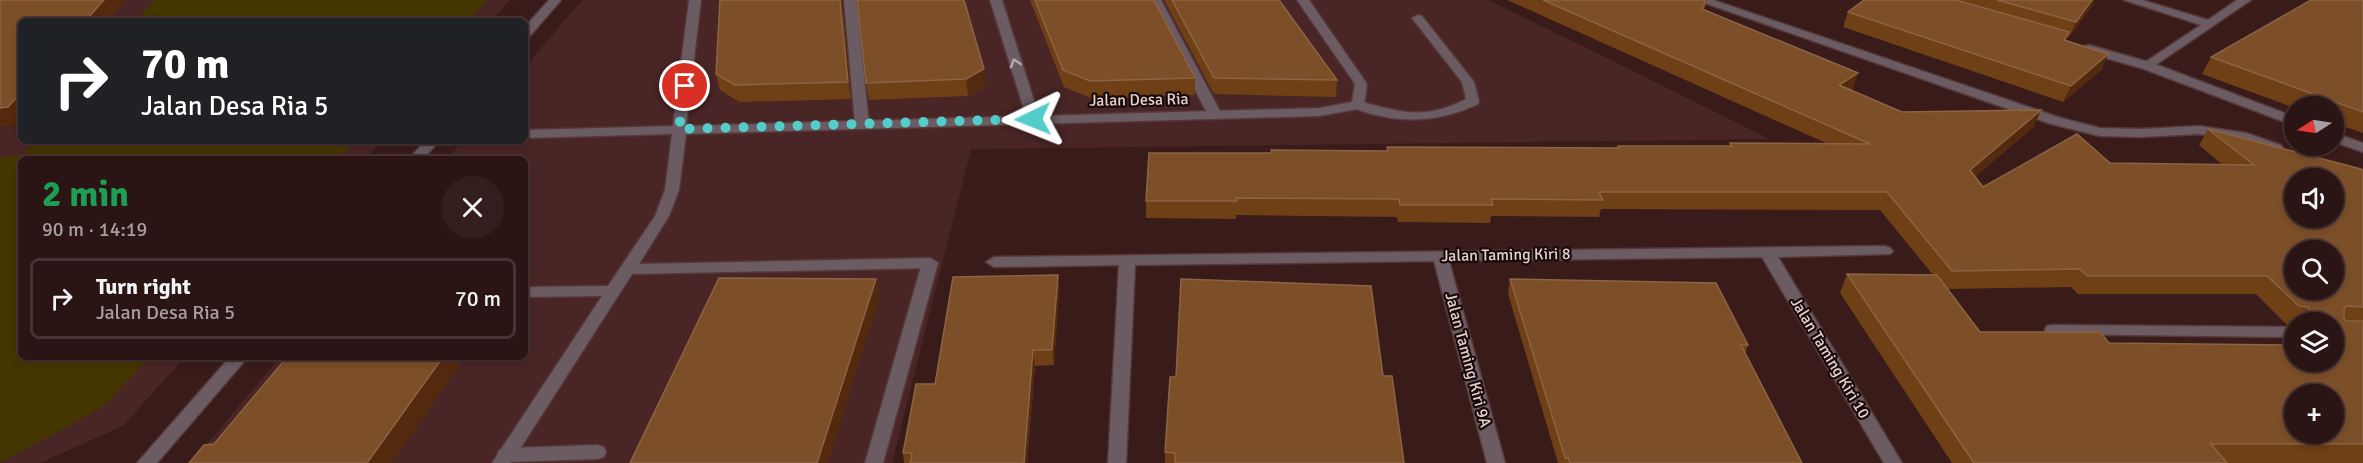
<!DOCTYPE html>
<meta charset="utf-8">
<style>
:root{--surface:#2b1414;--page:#331d1d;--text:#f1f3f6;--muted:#a69ea0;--line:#473334}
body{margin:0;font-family:Signika,sans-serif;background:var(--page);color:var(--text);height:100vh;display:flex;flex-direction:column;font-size:22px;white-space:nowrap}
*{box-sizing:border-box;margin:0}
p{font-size:20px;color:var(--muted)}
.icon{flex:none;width:33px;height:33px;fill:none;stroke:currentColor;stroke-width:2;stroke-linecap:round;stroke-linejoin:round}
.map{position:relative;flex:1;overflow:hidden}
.sheet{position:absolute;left:18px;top:156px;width:510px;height:204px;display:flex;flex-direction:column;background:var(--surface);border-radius:9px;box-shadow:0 3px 9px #0003,0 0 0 2px var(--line)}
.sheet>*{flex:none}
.top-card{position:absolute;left:18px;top:18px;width:510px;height:126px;border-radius:9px;box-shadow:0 3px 9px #0003,0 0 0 2px var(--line);background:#202124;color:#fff;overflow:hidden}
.needle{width:39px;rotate:258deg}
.buttons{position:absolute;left:2284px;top:96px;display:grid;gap:12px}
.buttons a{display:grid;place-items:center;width:60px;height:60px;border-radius:50%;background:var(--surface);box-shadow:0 3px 9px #0003,0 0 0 2px var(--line);font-size:30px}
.pin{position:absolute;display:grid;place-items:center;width:51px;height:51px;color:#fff;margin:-26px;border:3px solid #fff;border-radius:50%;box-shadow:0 2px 6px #0007}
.me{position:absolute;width:66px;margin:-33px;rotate:268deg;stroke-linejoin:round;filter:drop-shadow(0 0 4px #0008)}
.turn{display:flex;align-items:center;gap:21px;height:126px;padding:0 24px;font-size:27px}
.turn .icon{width:78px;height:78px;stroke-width:2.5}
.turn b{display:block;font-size:42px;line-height:51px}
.round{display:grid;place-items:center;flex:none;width:63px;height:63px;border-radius:32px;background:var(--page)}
.headline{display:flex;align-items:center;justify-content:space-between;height:102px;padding:0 24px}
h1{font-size:36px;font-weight:700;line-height:45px;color:#1e9e55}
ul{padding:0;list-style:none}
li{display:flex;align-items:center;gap:18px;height:81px;margin:0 12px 9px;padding:0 12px;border:3px solid var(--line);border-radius:9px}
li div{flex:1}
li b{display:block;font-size:22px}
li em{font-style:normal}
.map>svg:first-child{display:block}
.built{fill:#4a2525}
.green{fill:#453501}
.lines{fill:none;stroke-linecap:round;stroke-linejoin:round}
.lane-casing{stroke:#553837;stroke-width:3}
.street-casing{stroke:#553837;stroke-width:3}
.lane{fill:#6b5c63;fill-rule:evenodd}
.street{fill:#6b5c63;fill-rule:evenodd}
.wall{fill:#6f3f15;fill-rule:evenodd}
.shaded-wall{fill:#542a0f}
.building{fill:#7c4f29;stroke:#8c6343;stroke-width:1.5;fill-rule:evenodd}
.oneway{stroke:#bba7a9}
.route{stroke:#53cdc9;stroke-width:10;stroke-dasharray:0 18}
.labels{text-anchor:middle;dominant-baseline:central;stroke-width:4.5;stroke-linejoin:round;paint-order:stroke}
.street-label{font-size:16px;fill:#e6d0cf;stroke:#170a09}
</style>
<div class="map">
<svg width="2363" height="463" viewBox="0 0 2363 463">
<rect width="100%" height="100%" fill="#391b1a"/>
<g class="built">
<polygon points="0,0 510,0 491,21 21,21 21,141 382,141 365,159 21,159 21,357 185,357 123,426 40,463 0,463"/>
<polygon points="582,0 1489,0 1770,139 971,149 892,463 191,463 280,357 525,357 525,159 447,159 463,141 525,141 525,67"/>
</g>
<g class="green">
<polygon points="154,0 488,0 468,21 137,21"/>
<polygon points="35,141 355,141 338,159 21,159 21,357 150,357 103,407 0,463 0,157 23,155"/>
</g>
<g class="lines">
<defs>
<g id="lane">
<polygon points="844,0 856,0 869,124 862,128 855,124"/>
<polygon points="1149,0 1161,0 1222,115 1220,118 1215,119 1208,115"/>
<path d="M1418,15l4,1 52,66 5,19 -1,3c-42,20 -82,20 -125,4l-1,-3 6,-4c43,11 65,20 108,-2l-4,-17 -50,-64z"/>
<polygon points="2089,45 2152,63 2295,117 2295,126 2144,69 2085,52 2085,46"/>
<polygon points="2334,133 2363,143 2363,152 2334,142"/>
<polygon points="930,258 938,263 883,463 865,463 922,263"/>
<polygon points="597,445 604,447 606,452 604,457 597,459 506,462 499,460 497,455 499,450 506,448"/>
</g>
<g id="street">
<polygon points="549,0 561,0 529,37 525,38 525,27"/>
<polygon points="689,0 701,0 686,126 1026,116 990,0 1002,0 1039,116 1319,108 1352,102 1355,84 1297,0 1309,0 1367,84 1364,105 1358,109 1319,116 686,134 679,190 669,216 639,264 930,258 938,263 930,268 632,274 511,463 492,463 602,296 525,297 525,287 608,286 655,216 665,190 672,134 525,138 525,130 673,126"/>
<polygon points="1696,0 1713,0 2061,118 2100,128 2141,129 2199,126 2246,133 2281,145 2283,148 2276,152 2243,141 2199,134 2141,137 2100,136 2051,124"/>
<polygon points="2124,0 2142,0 2208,20 2237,0 2251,0 2148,70 2144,69 2142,66 2144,63 2201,25"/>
<polygon points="425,141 439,141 423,159 409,159"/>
<polygon points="1885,246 1890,248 1893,251 1890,254 1778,257 1902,463 1884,463 1762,257 1449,261 1505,463 1487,463 1434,261 1135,265 1126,463 1108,463 1119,265 994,267 986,262 994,257"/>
<polygon points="2053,325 2295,327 2295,337 2047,334 2045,330 2047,326"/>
<polygon points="230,357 248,357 157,463 137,463"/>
</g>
</defs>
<use href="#lane" class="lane-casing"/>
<use href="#street" class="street-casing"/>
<use href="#lane" class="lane"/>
<use href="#street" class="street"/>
</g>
<g class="wall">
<polygon points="720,0 842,0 851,99 739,102 720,90 716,74"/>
<polygon points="857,0 986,86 968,96 869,100 866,83"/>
<polygon points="1030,0 1154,0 1195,78 1195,95 1091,98 1064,87"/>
<polygon points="1164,0 1279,0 1337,80 1336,97 1214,94"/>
<path d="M1507,0h200l-3,10 149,79 -2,1 51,22 132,15 -59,49 8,11 127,-24 113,2 -24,-20 9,-16 155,41v293h-411l-112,-170 7,-19 86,1 -53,-65 -279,-1 -2,8 -108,-1 -1,7 -92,-1 -1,-5 -161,-2v4l-90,-1v-17l125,-48 116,-2v-4l230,1 1,-2h111l1,-3h96zM2071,287l7,7h178l31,31h8v-3h39v40l-354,-30 -33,-43z"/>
<polygon points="1864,0 2094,0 2092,6 2069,37 2067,37 2066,40 2108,54 2101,70 2063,102 1843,27 1848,12"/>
<polygon points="2363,0 2363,133 2334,123 2334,106 2295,106 2295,108 2202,74 2211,57"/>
<polygon points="1058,275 1059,290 1054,365 1035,366 1027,463 904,463 903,453 935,384"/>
<polygon points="1510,279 1748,345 1745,354 1802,463 1558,463 1508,294"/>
<polygon points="1383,376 1404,463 1165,463 1165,452"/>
</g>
<g class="shaded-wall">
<polygon points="104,0 126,0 108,21 85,21"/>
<polygon points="840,0 842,0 851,99 848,82"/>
<polygon points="2092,0 2094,0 2092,6 2069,37 2076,22"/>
<polygon points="2108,54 2101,70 2063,102 2071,86"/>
<polygon points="984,69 986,86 968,96 966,79"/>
<polygon points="1858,73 1853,89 1833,101 1839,85"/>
<polygon points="21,93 21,122 19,125 0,127 0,108"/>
<polygon points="2041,110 2034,127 1963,187 1970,170"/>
<polygon points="1058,275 1059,290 1054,365 1052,350"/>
<polygon points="876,279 879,298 828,463 817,463"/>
<polygon points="1033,350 1035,366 1027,463 1024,463"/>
<polygon points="443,357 465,357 392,463 367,463"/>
</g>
<g class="building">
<polygon points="0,0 104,0 85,21 21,21 21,93 8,107 0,108"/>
<polygon points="720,0 840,0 848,82 735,85 716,74"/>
<polygon points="857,0 964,0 984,69 966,79 866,83"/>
<polygon points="1035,0 1154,0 1195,78 1090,81 1063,70"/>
<polygon points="1172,0 1279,0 1337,80 1214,78"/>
<path d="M1543,0h163l-4,9 156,64 -19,12 63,27 139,-2 -71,60 13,17 94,-53 33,29 144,2 -46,-36 153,40 2,1v137l-17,-1 -2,3v10l3,2h16v123h-152l16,19h-253l-127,-189 90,1 43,57h120l9,11 186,2v17h39v-17h6l-6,-6v-17h-18l-7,-6v-9l-10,-1 -32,-30h-180l-7,-7 -128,2 -65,-79h-288l4,8 -112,-1 2,6h-93l-1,-6 -163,-1 1,3h-91l3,-48h123l-1,-3 117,1 -1,-4 232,1 -1,-2h114l-2,-3 140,1zM2295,178h39v40h-39zM2295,250h39v40h-39zM2295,394h39v40h-39z"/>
<polygon points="1864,0 1956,0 2069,32 2064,40 2108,54 2071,86 1848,12"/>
<polygon points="1997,0 2092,0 2076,22"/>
<polygon points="2311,0 2363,0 2363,112 2211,57"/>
<polygon points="1058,275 1052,350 1033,350 1024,463 910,463 912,453 903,453 916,384 935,384 953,277"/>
<polygon points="719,278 876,279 817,463 630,463"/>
<polygon points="1181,279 1371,286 1383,376 1392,376 1404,463 1175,463 1175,453 1165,452 1170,377 1176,377"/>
<polygon points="1510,279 1716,283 1748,345 1741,345 1802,463 1570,463 1568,458 1565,458"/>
<polygon points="287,357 443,357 367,463 189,463 204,445 214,444"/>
</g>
<defs><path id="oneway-chevron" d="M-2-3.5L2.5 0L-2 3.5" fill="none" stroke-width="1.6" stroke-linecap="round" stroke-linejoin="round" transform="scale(1.5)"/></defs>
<use class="oneway" href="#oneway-chevron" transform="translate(1015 63) rotate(-107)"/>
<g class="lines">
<polyline class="route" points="685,86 679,129 1033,119"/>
</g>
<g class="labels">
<g class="street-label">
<text transform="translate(1139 100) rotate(-1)">Jalan Desa Ria</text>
<text transform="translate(1506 255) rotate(-1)">Jalan Taming Kiri 8</text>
<text transform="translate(1830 358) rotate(59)">Jalan Taming Kiri 10</text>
<text transform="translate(1468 360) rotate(75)">Jalan Taming Kiri 9A</text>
</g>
</g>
</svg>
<div class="buttons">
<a><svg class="needle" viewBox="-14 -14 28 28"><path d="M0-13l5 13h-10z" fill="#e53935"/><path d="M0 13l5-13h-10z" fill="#a69ea0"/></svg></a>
<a><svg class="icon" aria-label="sound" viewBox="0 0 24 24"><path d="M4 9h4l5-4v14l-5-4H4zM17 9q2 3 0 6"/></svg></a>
<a><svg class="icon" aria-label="search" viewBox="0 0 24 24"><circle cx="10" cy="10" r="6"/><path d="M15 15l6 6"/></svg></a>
<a><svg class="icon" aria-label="layers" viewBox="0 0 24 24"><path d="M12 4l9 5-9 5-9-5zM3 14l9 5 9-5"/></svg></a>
<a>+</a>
</div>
<div class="pin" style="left:685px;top:86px;background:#d93025"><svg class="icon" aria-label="arrive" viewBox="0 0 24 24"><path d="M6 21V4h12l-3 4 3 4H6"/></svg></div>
<svg class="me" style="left:1033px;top:119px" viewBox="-20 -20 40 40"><path d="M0-17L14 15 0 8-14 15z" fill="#53cdc9" stroke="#fff" stroke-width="4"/></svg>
<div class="top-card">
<div class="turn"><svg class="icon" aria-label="right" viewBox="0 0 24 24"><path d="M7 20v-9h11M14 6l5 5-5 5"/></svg><div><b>70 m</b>Jalan Desa Ria 5</div></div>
</div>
<section class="sheet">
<div class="headline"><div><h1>2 min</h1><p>90 m · 14:19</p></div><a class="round"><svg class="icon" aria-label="close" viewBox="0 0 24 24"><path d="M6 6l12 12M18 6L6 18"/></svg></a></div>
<ul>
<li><svg class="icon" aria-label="right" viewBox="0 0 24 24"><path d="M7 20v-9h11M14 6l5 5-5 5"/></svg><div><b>Turn right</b><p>Jalan Desa Ria 5</p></div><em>70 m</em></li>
</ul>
</section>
</div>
